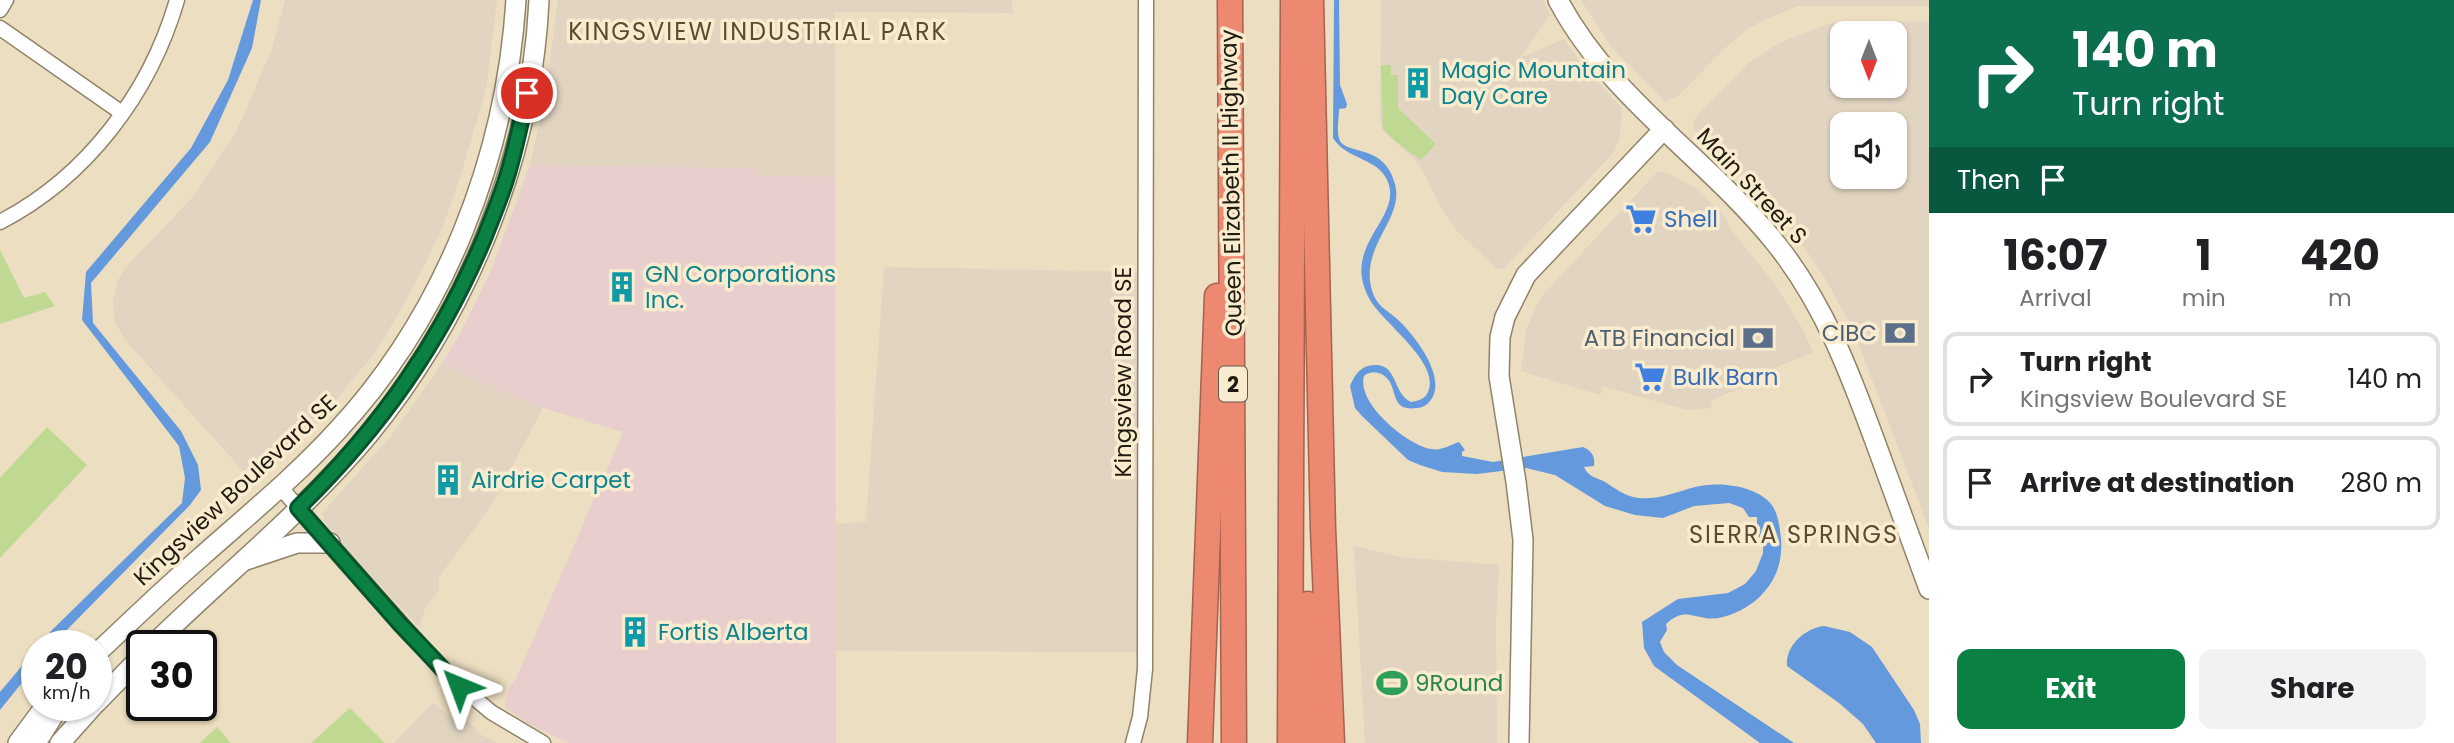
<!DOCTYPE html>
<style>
:root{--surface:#fff;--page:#f2f2f2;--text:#202124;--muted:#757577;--line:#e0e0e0;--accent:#0b8043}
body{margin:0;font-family:Poppins,sans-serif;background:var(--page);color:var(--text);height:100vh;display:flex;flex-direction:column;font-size:26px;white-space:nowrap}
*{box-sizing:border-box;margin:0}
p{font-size:23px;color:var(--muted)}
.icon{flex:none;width:38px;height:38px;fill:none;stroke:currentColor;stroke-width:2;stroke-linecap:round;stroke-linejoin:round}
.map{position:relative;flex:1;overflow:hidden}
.details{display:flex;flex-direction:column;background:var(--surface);width:525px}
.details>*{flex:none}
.hud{background:#0b6e4f;color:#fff;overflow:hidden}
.needle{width:46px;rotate:180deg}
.tools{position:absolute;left:1830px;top:21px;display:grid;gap:14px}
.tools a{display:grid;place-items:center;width:77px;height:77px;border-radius:14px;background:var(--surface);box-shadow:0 2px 5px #0004;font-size:35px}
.speed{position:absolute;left:21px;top:630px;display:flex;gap:14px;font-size:35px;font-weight:700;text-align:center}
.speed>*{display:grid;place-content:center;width:91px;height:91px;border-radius:50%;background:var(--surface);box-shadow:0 2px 5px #0004;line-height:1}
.speed small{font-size:18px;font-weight:400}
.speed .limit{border:4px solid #111;border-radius:10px;background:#fff;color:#111}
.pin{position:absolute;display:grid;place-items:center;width:60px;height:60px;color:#fff;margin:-30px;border:4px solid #fff;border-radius:50%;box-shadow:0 2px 7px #0007}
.me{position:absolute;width:77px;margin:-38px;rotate:316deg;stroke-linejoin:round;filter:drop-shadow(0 0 5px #0008)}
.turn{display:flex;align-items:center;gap:24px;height:147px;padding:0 28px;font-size:32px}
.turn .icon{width:91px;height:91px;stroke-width:2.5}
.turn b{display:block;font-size:49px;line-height:60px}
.then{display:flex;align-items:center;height:66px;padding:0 28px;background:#0003;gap:14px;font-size:26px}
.eta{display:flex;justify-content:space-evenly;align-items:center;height:119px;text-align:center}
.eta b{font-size:42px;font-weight:700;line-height:49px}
.cta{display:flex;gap:14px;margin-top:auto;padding:14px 28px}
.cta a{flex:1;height:80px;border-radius:14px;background:var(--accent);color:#fff;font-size:28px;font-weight:700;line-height:80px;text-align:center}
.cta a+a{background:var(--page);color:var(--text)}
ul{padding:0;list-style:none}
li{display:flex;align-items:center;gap:21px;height:94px;margin:0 14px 10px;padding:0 14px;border:4px solid var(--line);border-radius:14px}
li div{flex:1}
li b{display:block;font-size:26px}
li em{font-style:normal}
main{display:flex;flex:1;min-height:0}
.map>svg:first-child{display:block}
.commercial{fill:#e1d4c1;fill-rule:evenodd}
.industrial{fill:#e9cece}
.green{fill:#bfd993}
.water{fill:#6599dd}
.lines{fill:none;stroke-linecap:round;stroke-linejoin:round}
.street-casing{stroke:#908368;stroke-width:17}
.secondary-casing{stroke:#908368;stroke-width:22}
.highway-casing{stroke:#a5624f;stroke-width:27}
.street{stroke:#fff;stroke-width:14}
.secondary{stroke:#fff;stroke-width:19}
.highway{stroke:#ed8971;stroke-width:24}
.route-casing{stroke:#07532c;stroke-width:18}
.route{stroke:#0b8043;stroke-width:12}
.labels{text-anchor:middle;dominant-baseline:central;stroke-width:7;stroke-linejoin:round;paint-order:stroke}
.shield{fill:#f9ecce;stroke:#615a4a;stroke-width:2}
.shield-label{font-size:21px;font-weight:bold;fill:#201b11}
.culture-label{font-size:23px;fill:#0d838f;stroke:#f9ecce;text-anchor:start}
.street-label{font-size:23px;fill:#201b11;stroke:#f9ecce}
.shop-label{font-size:23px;fill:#366cbe;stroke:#f9ecce;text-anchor:start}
.service-label{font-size:23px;fill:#4e5e75;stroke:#f9ecce;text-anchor:end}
.leisure-label{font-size:23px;fill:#27864d;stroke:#f9ecce;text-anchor:start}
.neighbourhood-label{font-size:24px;letter-spacing:2px;fill:#584c33;stroke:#f9ecce}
</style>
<main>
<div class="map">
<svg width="1929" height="743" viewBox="0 0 1929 743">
<rect width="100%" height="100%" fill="#ecdec1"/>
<g class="commercial">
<polygon points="285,0 497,0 486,89 460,177 443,226 427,260 403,306 376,351 313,428 254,483 125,340 115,322 113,301 118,280 125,268 191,199 237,130 272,49"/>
<polygon points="558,0 1012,0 1013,13 835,12 835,177 756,175 755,168 530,165 545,99"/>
<polygon points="1381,0 1543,0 1550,15 1520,58 1564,39 1584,68 1622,108 1620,137 1614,152 1504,268 1497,269 1455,229 1440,206 1419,164 1383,130 1380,122"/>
<polygon points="1581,0 1929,0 1929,6 1798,6 1761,21 1745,31 1725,48 1679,95 1666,102 1613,49"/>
<path d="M1929,21v507l-77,-201 -27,-49 -35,-52 -40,-43 -57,-55 2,-10 54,-55 30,-20 52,-20zM1843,33h52v53h-52zM1843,124h52v53h-52z"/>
<polygon points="1658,171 1670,174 1695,188 1727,219 1729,227 1774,283 1802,328 1813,353 1750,377 1751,383 1710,401 1712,408 1687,410 1602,386 1600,395 1521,371 1526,329 1541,297"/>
<polygon points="884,267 1140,272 1139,652 836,651 835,524 866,522"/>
<polygon points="442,363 543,408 492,504 439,577 439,590 425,609 419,627 340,542 324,521 322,513 392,435"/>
<polygon points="1354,546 1400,557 1499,565 1496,620 1497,743 1365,743"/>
<polygon points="433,703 451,717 456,711 477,729 476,732 497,743 394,743"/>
</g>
<polygon class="industrial" points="530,165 756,168 756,175 835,177 836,743 569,743 527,723 504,707 510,686 516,679 623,432 533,405 442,363 462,330 490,273"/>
<g class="green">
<polygon points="1381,65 1391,65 1391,75 1398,75 1398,108 1436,144 1421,160 1395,141 1383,129"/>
<polygon points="0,250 24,298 45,292 55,306 0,324"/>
<polygon points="47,427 87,465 0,558 0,478"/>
<polygon points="350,708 385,743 311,743"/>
<polygon points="217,727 231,743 200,743"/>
</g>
<g class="water">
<polygon points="253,0 261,0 252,48 210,142 91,283 93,323 181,431 198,465 201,490 190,505 51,646 39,646 52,630 182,503 185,478 179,446 82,320 86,272 191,148 228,80"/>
<path d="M1334,0h5l1,85 7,19 -1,4 -7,1c0,9 -3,24 1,32 8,14 45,3 55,43 10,37 -40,65 -21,112 5,11 14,15 22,22 17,15 53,60 34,83 -3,4 -8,7 -13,7 -23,3 -20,-11 -27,-26 -6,-10 -18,-13 -26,-6 -8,27 44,70 68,73 9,2 18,-4 27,-7l6,8 -3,2v4l31,6 90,-15c9,4 12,9 11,19l-10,1c4,10 12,10 21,15 11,7 20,14 33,16 21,2 38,-6 57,-11 22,-6 61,-2 76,17 7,8 9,25 10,35 2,25 -7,46 -26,62 -13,10 -33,20 -50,17 -17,-3 -23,-8 -39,6l1,6 -7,12 4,10 13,13 117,78h-34l-106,-77 -10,-18 -2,-26 36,-23 50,-6 17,-9 11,-13 7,-18v-8l-9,-18 3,-3v-7h-8l-6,-9 -14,-5 -35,3 -31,12 -28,-3 -30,-9 -50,-31 -29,-7 -49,6 -35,-2 -22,-7 -12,-5 -46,-44 -7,-8 -5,-22c4,-9 8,-17 18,-20 31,-7 23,27 43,36 7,-1 14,-3 17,-10 13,-29 -45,-69 -58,-92 -30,-53 29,-79 19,-115 -8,-28 -42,-24 -56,-47z"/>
<path d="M1824,626l26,6 22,15 42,63 6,14 1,19h-45l-13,-19 -24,-21 -52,-37c-2,-20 18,-38 37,-40z"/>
<polygon points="37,648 37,664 0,710 0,692"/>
</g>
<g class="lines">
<defs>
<g id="street">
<polyline points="0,10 6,0"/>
<polyline points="0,28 122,113"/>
<path d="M0,222c87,-45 150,-129 177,-222"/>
<polyline points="280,487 446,674 491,712 543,743"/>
<polyline points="1133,743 1140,717 1145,669 1146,0"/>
</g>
<g id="secondary">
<path d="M1558,0c52,99 151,159 219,245 47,59 73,128 99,199 18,48 35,97 53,145"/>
<polyline points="246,560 297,543 330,543"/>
<path d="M152,646c72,-71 153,-135 217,-212 98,-120 163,-278 170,-434"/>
<path d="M96,654c35,-33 69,-66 105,-97 46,-41 94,-80 136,-126 108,-116 169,-274 179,-431"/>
<polyline points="96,703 142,656"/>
<polyline points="18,743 46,705"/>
<polyline points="36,743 60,705"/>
<polyline points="60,743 94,705"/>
<polyline points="1519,743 1523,540 1516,482 1499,376 1500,337 1505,317 1526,275 1664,129"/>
</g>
<g id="highway">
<polyline points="1230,0 1234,743"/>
<polyline points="1311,0 1323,529 1332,743"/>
<polyline points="1308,604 1309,743"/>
<polyline points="1200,743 1217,296"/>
<polyline points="1290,743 1293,0"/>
</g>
</defs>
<use href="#street" class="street-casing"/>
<use href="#secondary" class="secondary-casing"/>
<use href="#highway" class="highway-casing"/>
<use href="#street" class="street"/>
<use href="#secondary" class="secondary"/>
<use href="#highway" class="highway"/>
</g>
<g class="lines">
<defs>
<path id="route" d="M459,686l-58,-61 -103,-117c82,-80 143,-166 187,-272 9,-23 19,-46 25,-70 7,-24 12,-49 17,-73"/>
</defs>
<use href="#route" class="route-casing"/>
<use href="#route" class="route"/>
</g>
<defs>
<symbol id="building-bare" viewBox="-9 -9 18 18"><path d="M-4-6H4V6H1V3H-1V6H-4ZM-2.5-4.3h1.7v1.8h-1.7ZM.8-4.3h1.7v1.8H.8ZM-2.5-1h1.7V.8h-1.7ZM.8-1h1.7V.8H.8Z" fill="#0f9aa8" stroke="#f9ecce" stroke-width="2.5" paint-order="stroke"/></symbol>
<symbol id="supermarket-bare" viewBox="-9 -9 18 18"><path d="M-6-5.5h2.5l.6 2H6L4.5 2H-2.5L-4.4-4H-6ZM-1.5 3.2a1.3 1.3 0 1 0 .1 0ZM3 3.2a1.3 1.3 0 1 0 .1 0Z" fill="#3f7fe0" stroke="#f9ecce" stroke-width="2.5" paint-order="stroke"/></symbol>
<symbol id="bank-bare" viewBox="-9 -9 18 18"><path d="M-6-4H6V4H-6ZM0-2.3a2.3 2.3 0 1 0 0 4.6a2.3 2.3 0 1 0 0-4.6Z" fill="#5c6f8a" stroke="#f9ecce" stroke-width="2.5" paint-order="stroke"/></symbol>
<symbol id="stadium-bare" viewBox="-9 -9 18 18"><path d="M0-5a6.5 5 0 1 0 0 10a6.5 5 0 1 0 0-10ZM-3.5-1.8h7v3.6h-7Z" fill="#2e9e5b" stroke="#f9ecce" stroke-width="2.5" paint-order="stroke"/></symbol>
</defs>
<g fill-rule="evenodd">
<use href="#building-bare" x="1396" y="61" width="44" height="44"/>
<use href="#supermarket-bare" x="1619" y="197" width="44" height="44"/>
<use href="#building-bare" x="600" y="265" width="44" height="44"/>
<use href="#bank-bare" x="1878" y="311" width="44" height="44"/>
<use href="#bank-bare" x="1736" y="316" width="44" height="44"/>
<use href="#supermarket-bare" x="1628" y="355" width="44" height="44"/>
<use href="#building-bare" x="426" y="458" width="44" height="44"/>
<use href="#building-bare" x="613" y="610" width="44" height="44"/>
<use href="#stadium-bare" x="1370" y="661" width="44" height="44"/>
</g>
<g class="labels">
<rect class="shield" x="1219" y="366.5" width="28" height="35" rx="5"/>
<g class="shield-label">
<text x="1233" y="384">2</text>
</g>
<g class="culture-label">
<text x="1441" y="70">Magic Mountain<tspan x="1441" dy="26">Day Care</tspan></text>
<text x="645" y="274">GN Corporations<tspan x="645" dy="26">Inc.</tspan></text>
<text x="471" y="480">Airdrie Carpet</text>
<text x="658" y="632">Fortis Alberta</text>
</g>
<g class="street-label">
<text transform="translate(1231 183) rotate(-91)">Queen Elizabeth II Highway</text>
<text transform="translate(1752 186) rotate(47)">Main Street S</text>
<text transform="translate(1123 372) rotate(-90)">Kingsview Road SE</text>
<text transform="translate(235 490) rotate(-43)">Kingsview Boulevard SE</text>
</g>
<g class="shop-label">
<text x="1664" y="219">Shell</text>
<text x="1673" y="377">Bulk Barn</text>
</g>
<g class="service-label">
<text x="1877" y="333">CIBC</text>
<text x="1735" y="338">ATB Financial</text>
</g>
<g class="leisure-label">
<text x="1415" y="683">9Round</text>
</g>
<g class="neighbourhood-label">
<text x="758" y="31">KINGSVIEW INDUSTRIAL PARK</text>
<text x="1794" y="534">SIERRA SPRINGS</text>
</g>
</g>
</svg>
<div class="tools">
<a><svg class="needle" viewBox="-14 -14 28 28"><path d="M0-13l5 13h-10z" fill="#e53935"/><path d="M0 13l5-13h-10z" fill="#757577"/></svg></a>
<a><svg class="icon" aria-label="sound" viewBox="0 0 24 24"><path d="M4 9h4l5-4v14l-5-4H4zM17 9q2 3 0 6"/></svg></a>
</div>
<div class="speed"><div>20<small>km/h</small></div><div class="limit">30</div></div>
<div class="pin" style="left:527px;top:93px;background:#d93025"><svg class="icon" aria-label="arrive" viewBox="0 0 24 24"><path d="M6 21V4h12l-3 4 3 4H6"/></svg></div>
<svg class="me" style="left:459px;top:686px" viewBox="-20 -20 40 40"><path d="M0-17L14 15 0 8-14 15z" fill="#0b8043" stroke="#fff" stroke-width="4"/></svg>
</div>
<section class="details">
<div class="hud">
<div class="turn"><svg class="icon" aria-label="right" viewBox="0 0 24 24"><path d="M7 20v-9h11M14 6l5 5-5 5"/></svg><div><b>140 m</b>Turn right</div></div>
<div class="then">Then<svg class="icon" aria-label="arrive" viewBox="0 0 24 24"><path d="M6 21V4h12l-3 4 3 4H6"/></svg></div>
</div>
<div class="eta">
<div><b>16:07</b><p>Arrival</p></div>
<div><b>1</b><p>min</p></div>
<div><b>420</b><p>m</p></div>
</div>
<ul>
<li><svg class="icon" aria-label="right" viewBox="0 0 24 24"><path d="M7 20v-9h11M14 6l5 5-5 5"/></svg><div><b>Turn right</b><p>Kingsview Boulevard SE</p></div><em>140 m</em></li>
<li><svg class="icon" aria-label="arrive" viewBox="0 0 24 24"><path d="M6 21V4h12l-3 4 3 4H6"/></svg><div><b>Arrive at destination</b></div><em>280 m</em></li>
</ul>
<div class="cta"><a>Exit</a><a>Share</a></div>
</section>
</main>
